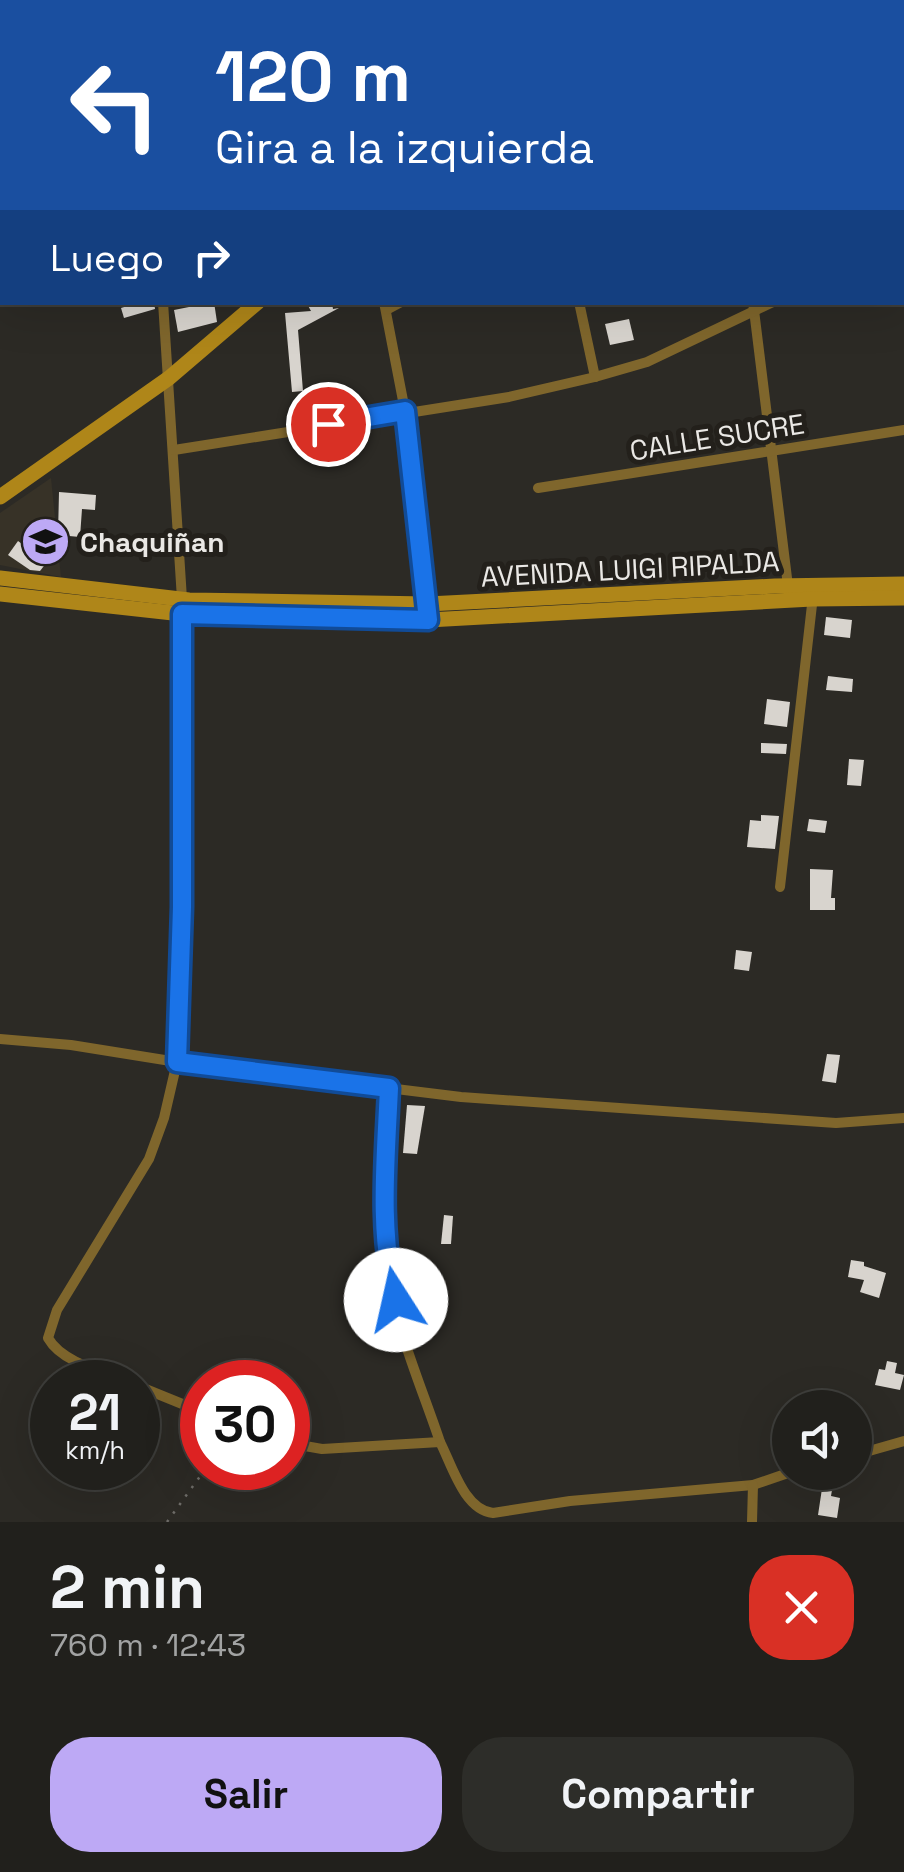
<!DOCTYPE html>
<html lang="es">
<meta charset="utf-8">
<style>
:root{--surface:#21201c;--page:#2d2d29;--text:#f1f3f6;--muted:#a2a3a3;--line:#3e3e3b;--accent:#bda9f5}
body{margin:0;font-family:"Space Grotesk",sans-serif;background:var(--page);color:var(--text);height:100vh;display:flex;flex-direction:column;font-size:38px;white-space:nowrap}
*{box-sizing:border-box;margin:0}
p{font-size:32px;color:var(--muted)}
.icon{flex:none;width:55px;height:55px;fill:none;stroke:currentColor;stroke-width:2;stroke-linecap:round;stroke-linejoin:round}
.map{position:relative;height:1522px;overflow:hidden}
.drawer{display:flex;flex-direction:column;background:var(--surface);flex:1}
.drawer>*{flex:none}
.banner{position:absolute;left:0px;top:0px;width:905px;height:305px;box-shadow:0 10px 40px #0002,0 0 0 2px var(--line);background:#1a4fa0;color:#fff;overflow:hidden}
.tools{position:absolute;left:772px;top:1390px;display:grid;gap:20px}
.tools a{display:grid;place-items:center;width:100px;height:100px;border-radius:50%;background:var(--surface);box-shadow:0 10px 40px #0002,0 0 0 2px var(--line);font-size:50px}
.speed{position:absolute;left:30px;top:1360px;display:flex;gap:20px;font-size:50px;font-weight:700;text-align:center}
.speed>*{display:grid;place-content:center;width:130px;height:130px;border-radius:50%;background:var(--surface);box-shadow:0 10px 40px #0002,0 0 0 2px var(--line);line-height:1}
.speed small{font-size:25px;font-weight:400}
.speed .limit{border:15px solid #d22;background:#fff;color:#111}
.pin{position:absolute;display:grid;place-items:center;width:85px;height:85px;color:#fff;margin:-42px;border:5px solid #fff;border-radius:50%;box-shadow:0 2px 10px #0007}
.me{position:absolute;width:110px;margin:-55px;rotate:350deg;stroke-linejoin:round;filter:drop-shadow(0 0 8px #0008)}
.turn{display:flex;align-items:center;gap:35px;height:210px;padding:0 50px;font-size:45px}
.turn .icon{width:130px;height:130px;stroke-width:2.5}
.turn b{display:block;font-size:70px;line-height:85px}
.then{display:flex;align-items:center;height:95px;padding:0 50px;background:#0003;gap:20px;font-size:38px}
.round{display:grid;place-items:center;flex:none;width:105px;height:105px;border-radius:40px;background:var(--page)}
.summary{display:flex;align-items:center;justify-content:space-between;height:170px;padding:0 50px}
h1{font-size:60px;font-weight:600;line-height:75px}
.cta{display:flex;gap:20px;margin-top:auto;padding:20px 50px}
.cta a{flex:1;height:115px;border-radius:40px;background:var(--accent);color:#111;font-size:40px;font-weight:600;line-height:115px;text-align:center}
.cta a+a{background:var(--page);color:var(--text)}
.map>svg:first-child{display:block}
.built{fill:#373227}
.building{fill:#d8d4ce}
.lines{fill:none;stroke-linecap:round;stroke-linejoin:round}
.path{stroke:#6d6b67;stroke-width:2.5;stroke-dasharray:2.5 8;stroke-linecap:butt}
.street{stroke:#7f662c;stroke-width:10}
.secondary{stroke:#af8619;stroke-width:15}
.route-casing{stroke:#114b97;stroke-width:25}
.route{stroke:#1a73e8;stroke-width:18}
.labels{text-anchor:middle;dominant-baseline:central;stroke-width:10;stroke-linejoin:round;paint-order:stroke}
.street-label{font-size:28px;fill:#eae8e5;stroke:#23201b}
.poi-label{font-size:28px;font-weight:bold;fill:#eae8e5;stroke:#23201b;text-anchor:start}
</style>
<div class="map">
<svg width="904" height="1522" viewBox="0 0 904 1522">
<rect width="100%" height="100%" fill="#2c2a25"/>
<polygon class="built" points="51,478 61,577 0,565 0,513"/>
<g class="building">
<polygon points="141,302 154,302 155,309 124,318 121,308"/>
<polygon points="214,302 217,322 178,332 174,310"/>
<polygon points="306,302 332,303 333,309 339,308 298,330 303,391 292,392 285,313 311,311"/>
<polygon points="629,319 634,340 610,345 605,324"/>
<polygon points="59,492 96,495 95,510 82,509 80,537 58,535"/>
<polygon points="18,541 47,562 40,571 30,570 8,555"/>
<polygon points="826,617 852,620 850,638 824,635"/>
<polygon points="828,676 853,679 852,692 826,690"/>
<polygon points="767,699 790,702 787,727 764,724"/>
<polygon points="761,743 787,744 786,754 761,753"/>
<polygon points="849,759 864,760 861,786 847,785"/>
<polygon points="761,815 779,816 775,849 747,847 750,820 761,821"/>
<polygon points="809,819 827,821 825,833 807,831"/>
<polygon points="810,869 833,870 831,898 835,898 835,910 810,910"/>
<polygon points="736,950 752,952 749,971 734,969"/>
<polygon points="827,1054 840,1055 836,1083 822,1081"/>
<polygon points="407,1105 425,1106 417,1154 403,1153"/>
<polygon points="444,1215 453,1216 451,1244 441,1244"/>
<polygon points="851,1260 864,1262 864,1266 886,1273 879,1298 860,1292 864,1280 848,1277"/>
<polygon points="420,1300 432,1301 430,1320 418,1319"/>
<polygon points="887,1361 897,1363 895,1373 904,1375 900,1390 875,1385 879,1369 885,1370"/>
<polygon points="823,1482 833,1484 831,1496 840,1498 837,1518 818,1515"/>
</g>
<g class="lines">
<g class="path">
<polyline points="858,2 868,0"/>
<polyline points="902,40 904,40"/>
<polyline points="167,1522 206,1468"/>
</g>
<g class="street">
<polyline points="30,0 30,2"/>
<polyline points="125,0 125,2"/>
<polyline points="394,0 395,2"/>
<polyline points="662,0 663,2"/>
<polyline points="816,0 817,2"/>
<polyline points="902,99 904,99"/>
<polyline points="902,257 904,257"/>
<polyline points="163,302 182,599"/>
<polyline points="384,302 405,411 428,608"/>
<polyline points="579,302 595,377"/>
<polyline points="753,302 788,586"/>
<polyline points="386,310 401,302"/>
<polyline points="174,450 509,397 595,377 647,362 773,302"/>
<polyline points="538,488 904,430"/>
<polyline points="780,887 813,596"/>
<polyline points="0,1039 71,1045 177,1062 461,1097 836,1123 904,1118"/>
<path d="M389,1088c-2,58 -9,119 -2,177 7,60 34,120 53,177"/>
<path d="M130,1382c-26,-10 -68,-19 -82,-44l9,-28 92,-151 15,-41 13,-56 5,-155v-293"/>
<polyline points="138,1386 202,1412"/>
<path d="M288,1443l34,6 118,-7c12,23 24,68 53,71l77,-12 183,-16 38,-13"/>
<polyline points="855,1455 904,1441"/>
<polyline points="752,1522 753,1485"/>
</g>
<g class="secondary">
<polyline points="589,2 592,0"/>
<polyline points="0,497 169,378 258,302"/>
<polyline points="0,578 189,600 428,604 775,586 904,584"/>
<polyline points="0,594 182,614 428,620 812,599 904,598"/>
</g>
</g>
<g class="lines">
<defs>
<path id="route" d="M328,424l77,-13 23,209 -246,-6v293l-5,155 212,26c-3,70 -11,143 7,212"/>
</defs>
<use href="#route" class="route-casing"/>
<use href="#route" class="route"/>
</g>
<defs>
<symbol id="school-disc" viewBox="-11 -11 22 22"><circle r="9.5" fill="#bda9f5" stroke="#23201b"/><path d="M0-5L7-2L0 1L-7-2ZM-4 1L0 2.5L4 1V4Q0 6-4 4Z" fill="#111"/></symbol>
</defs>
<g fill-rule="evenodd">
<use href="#school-disc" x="18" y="514" width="55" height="55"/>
</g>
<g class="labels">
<g class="street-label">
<text transform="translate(717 437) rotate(-9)">CALLE SUCRE</text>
<text transform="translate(630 569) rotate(-3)">AVENIDA LUIGI RIPALDA</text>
</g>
<g class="poi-label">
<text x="80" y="542">Chaquiñan</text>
</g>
</g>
</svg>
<div class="tools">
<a><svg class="icon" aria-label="sound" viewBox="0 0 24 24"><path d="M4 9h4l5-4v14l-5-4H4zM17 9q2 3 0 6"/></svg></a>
</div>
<div class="speed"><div>21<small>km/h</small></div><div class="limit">30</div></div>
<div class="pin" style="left:328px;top:424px;background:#d93025"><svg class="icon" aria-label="arrive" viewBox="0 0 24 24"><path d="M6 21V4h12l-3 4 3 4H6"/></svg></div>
<svg class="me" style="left:396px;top:1300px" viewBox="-20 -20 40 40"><circle r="19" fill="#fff"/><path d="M0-13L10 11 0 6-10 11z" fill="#1a73e8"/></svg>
<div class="banner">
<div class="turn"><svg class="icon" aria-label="left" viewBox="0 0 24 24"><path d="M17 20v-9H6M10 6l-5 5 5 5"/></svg><div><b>120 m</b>Gira a la izquierda</div></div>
<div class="then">Luego<svg class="icon" aria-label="right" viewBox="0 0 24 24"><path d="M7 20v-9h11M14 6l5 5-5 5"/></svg></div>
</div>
</div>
<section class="drawer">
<div class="summary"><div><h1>2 min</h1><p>760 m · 12:43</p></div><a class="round" style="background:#d93025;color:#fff"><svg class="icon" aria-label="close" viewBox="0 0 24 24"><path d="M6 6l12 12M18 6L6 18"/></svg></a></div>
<div class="cta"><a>Salir</a><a>Compartir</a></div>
</section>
